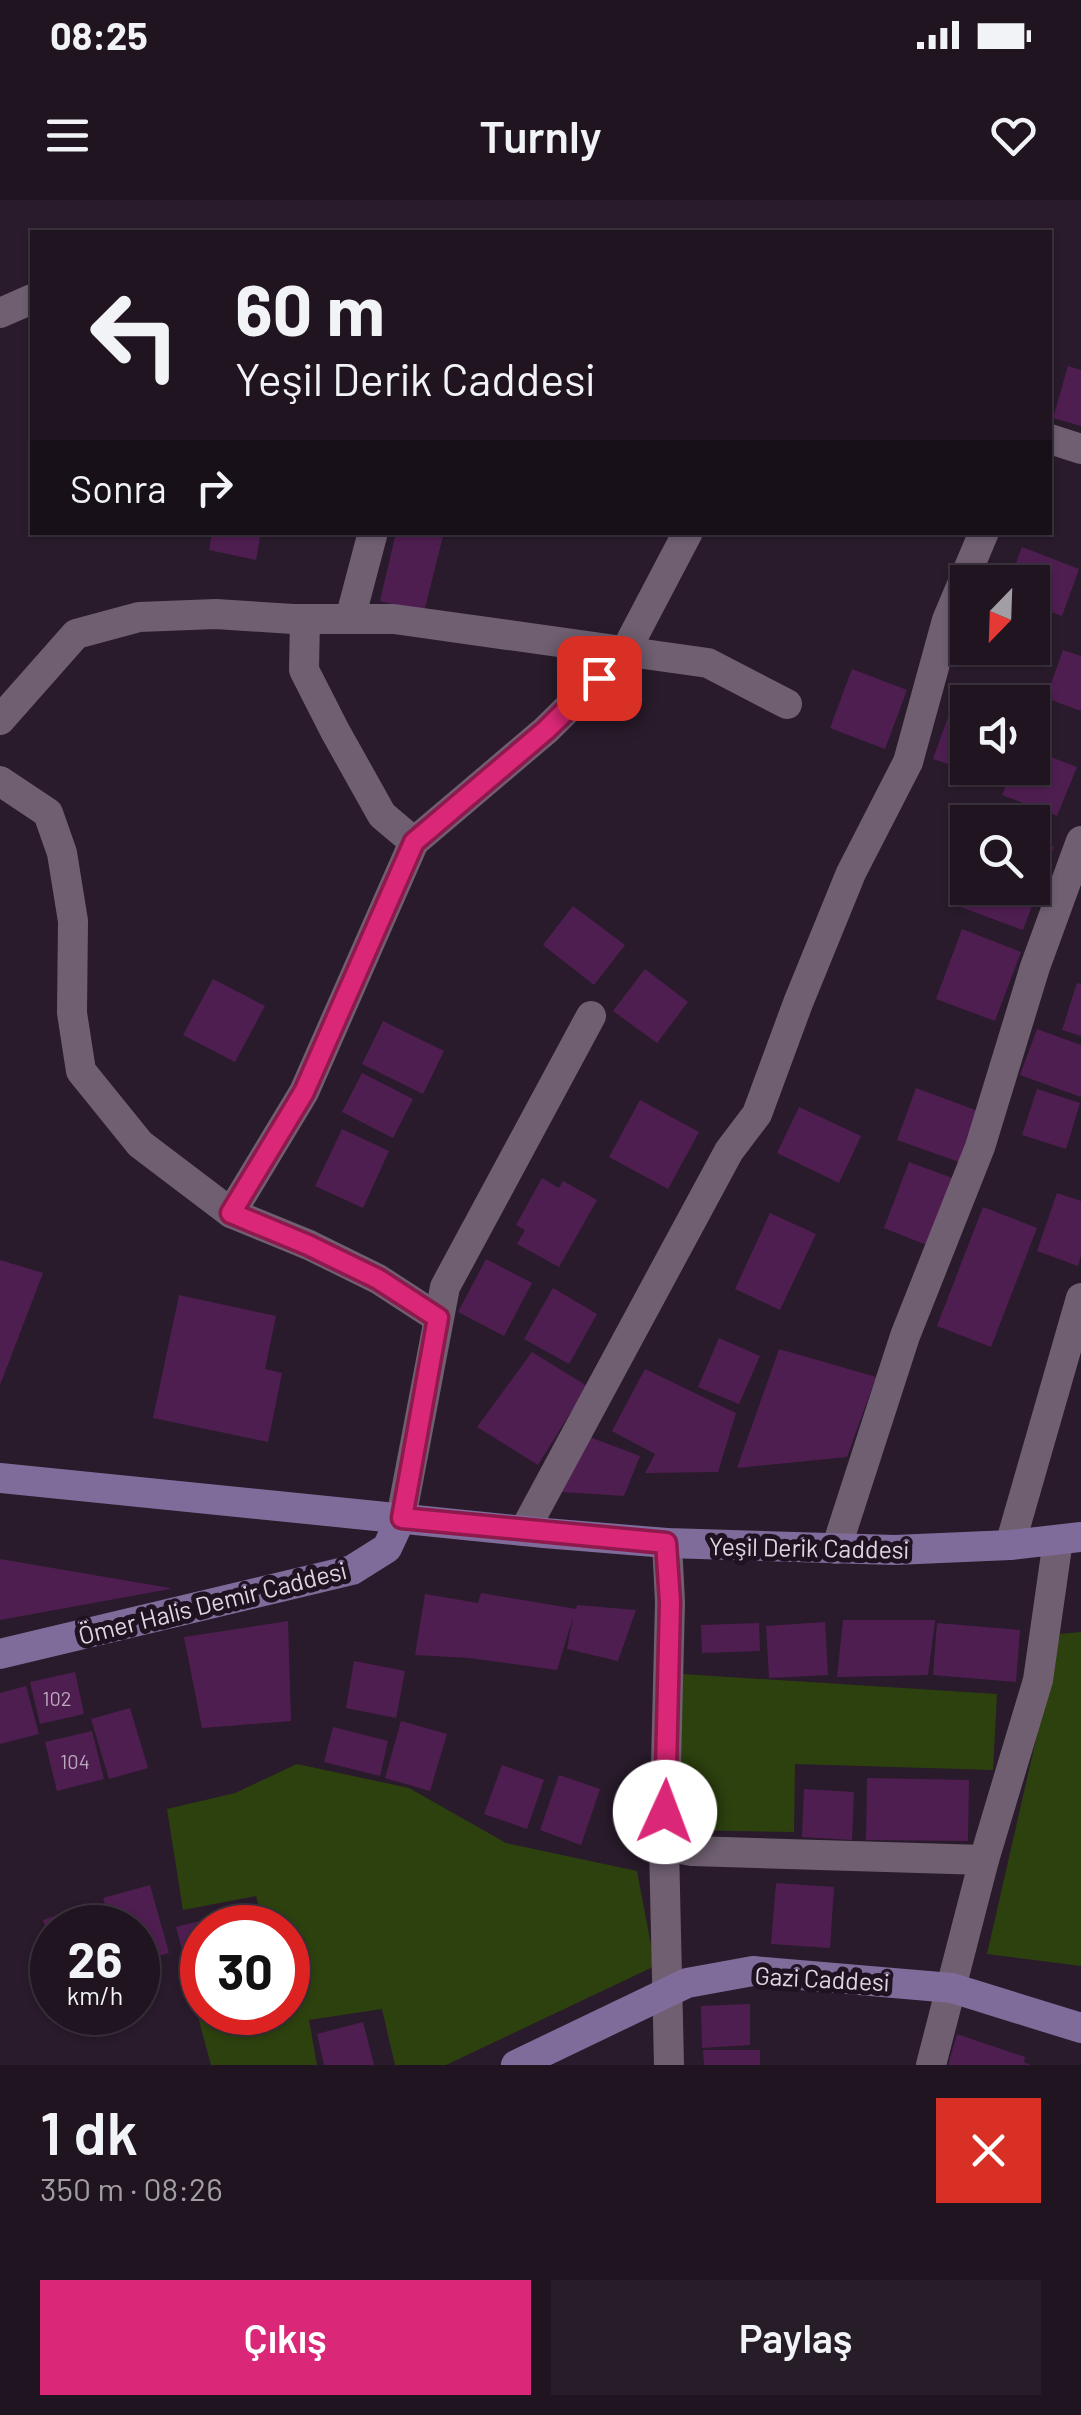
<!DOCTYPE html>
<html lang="tr">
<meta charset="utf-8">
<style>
:root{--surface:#1f1420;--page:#271d29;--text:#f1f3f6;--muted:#a19ea5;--line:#3c333e;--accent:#db2777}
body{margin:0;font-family:Barlow,sans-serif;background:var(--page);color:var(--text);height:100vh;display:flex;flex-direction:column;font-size:38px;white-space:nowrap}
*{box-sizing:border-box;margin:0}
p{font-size:32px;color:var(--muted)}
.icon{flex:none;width:55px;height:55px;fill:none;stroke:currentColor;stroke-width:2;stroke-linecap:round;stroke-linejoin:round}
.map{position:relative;height:1865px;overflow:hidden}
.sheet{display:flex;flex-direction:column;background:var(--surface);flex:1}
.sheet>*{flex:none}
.guide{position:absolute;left:30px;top:30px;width:1022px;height:305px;border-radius:0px;box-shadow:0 2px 8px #0004,0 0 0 2px var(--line);background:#1f1420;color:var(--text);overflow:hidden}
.needle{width:65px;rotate:203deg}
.fabs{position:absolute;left:950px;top:365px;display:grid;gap:20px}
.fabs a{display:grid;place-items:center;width:100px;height:100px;border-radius:0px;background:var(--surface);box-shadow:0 2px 8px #0004,0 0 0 2px var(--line);font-size:50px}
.speed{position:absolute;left:30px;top:1705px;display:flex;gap:20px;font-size:50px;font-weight:700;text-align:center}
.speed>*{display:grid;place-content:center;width:130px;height:130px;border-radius:50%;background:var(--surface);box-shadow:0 2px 8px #0004,0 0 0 2px var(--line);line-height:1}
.speed small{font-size:25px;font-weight:400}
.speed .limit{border:15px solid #d22;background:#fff;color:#111}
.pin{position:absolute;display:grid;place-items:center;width:85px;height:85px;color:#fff;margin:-42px;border-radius:20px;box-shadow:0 5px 15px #0006}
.me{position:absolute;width:110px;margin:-55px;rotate:2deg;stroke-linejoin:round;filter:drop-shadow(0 0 8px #0008)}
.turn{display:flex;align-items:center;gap:35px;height:210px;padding:0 40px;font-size:45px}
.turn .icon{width:130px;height:130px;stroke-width:2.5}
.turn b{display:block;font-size:70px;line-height:85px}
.then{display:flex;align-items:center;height:95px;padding:0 40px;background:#0003;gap:20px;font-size:38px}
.round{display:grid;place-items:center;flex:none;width:105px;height:105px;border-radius:0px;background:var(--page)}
.overview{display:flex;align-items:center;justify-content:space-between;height:170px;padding:0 40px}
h1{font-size:60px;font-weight:600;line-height:75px}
.button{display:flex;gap:20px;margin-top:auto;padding:20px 40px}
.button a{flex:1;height:115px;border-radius:0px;background:var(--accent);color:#fff;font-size:40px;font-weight:600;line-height:115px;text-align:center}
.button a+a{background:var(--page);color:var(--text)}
.status{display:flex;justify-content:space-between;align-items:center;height:70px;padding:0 50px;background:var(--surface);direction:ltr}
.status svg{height:28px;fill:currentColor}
header{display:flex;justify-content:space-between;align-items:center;height:130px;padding:0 40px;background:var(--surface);font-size:45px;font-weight:600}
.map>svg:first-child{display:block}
.green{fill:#2d410e}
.building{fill:#4f1e51}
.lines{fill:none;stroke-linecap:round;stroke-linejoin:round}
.street{stroke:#6f5f71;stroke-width:30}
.secondary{stroke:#7f6c9b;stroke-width:30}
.route-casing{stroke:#8e194d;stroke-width:25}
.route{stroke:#db2777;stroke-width:18}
.labels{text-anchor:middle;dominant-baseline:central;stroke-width:10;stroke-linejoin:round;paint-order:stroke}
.number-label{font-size:20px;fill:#baa7bc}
.street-label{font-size:25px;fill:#ded5e0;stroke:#1f1221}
</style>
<div class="status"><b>08:25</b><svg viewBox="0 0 49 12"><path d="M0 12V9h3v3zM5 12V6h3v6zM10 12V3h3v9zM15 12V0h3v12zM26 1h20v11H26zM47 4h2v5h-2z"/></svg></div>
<header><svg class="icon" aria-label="menu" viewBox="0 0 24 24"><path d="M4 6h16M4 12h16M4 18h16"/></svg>Turnly<svg class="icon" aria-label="heart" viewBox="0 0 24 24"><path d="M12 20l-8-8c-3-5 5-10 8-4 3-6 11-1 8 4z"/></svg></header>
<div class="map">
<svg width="1081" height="1865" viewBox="0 0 1081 1865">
<rect width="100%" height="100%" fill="#291b2b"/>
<g class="green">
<polygon points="1081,1432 1081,1766 987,1754 1060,1434"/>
<polygon points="682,1474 997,1494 993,1570 795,1564 794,1632 678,1630"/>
<polygon points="297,1564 409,1588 506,1643 637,1671 655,1766 446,1865 395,1865 382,1809 309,1820 317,1865 211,1865 197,1813 202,1811 202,1812 288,1812 288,1728 264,1727 256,1696 183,1710 167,1609 235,1593"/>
</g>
<g class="building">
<polygon points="1068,166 1081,170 1081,226 1053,218"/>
<polygon points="212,332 261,332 256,360 209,350"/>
<polygon points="396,332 444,332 424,412 380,401"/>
<polygon points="1022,347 1079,369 1062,416 1032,405 1032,382 1009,382"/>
<polygon points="1063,450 1081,456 1081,511 1046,498"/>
<polygon points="852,469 907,490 885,549 830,528"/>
<polygon points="948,517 968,524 968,568 986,568 984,576 933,559"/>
<polygon points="1032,550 1077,567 1057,616 1002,595 1013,568 1032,568"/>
<polygon points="1032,640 1054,647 1023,730 958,706 965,688 1032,688"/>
<polygon points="573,706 625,745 594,785 543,745"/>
<polygon points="962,729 1021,752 995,821 936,799"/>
<polygon points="645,769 688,802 657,843 613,811"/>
<polygon points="213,779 265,806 235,862 183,835"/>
<polygon points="1077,783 1081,784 1081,836 1062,830"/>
<polygon points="383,821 444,851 423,894 362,864"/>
<polygon points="1037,829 1081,845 1081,897 1020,875"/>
<polygon points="362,873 413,899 393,938 342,912"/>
<polygon points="916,888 978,911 959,962 897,940"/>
<polygon points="1037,889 1080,903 1066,949 1022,935"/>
<polygon points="640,900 699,932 668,989 609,957"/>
<polygon points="799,907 861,936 839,983 777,953"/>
<polygon points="342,929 389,951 363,1008 315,986"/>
<polygon points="909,962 955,979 929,1046 884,1028"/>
<polygon points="542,978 559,988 563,981 597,1000 559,1067 517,1044 525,1030 516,1025"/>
<polygon points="1057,993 1081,1001 1081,1056 1078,1066 1037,1051"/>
<polygon points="983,1007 1037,1028 991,1147 937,1126"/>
<polygon points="770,1013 816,1034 780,1110 735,1089"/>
<polygon points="486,1059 532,1083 504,1136 458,1112"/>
<polygon points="0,1060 43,1073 0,1185"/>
<polygon points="553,1088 597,1114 569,1164 524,1139"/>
<polygon points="179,1095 276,1116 265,1169 282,1173 268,1242 153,1218"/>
<polygon points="719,1138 760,1156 739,1204 698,1187"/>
<polygon points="779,1149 876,1177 847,1257 737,1268"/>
<polygon points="532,1152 587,1186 538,1265 477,1227"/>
<polygon points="645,1169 736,1213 718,1272 645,1273 655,1254 612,1231"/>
<polygon points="587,1236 640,1256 624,1296 562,1292"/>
<polygon points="0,1359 170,1388 170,1389 0,1420"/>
<polygon points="481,1393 576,1409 577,1405 636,1410 618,1461 567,1449 573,1417 557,1470 469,1458 415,1455 425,1394 478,1403"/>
<polygon points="843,1420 935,1420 928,1475 837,1477"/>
<polygon points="288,1421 291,1521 202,1528 184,1437"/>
<polygon points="825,1422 828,1475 769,1478 766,1426"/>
<polygon points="759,1423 760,1451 702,1453 701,1425"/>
<polygon points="937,1423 1020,1430 1016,1482 933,1475"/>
<polygon points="354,1461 405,1471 396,1518 346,1508"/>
<polygon points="75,1472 84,1514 40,1524 30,1482"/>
<polygon points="26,1486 39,1534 0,1544 0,1493"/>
<polygon points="130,1508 148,1568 109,1579 91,1519"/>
<polygon points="401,1521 447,1534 430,1591 385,1578"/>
<polygon points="333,1527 388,1541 380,1576 324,1562"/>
<polygon points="92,1531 104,1579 57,1591 45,1542"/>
<polygon points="502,1565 544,1580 527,1629 484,1614"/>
<polygon points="559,1575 600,1589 581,1645 540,1630"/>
<polygon points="867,1578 969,1580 968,1641 866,1640"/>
<polygon points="804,1589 854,1592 852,1640 802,1637"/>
<polygon points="776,1683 834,1687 830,1748 771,1744"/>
<polygon points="150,1685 169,1753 138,1762 138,1728 112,1728 103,1698"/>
<polygon points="88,1705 96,1728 52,1728 52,1747 43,1720"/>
<polygon points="247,1709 251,1728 202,1728 202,1800 196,1802 176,1727"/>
<polygon points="750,1804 750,1845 702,1848 701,1806"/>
<polygon points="363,1822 374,1865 324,1865 317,1834"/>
<polygon points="957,1834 1025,1857 1024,1862 1031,1865 948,1865"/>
<polygon points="703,1850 760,1850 760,1865 704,1865"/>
</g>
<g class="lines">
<g class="street">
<polyline points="0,113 32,99"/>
<polyline points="1050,239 1081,249"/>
<polyline points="305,419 304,470 335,531 382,615 414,642"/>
<polyline points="350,419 373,332"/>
<polyline points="0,520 76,434 139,417 216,414 293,419 394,419 708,463 787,504"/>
<polyline points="0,581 48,613 62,653 73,721 72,813 81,871 140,944 231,1013 309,1045 378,1079 438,1118"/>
<polyline points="231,1013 304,892 414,642 546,530 625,452 688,332"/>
<polyline points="401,1318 445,1087 591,816"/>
<polyline points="524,1331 729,951 757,914 798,803 851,673 908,562 947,420 984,332"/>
<polyline points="667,1343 670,1402 664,1646 669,1865"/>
<polyline points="1010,1345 1081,1098"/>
<polyline points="836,1349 905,1136 980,947 1035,767 1081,641"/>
<polyline points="664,1646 692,1651 984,1660"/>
<polyline points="931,1865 984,1660 1038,1480 1058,1340"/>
</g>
<g class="secondary">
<polyline points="0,1278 544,1333 667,1343 895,1350 1010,1345 1081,1337"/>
<polyline points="0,1454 352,1370 387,1348 401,1318"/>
<polyline points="516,1865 687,1783 753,1771 952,1788 1081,1828"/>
</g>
</g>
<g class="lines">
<defs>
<polyline id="route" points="599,478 546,530 414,642 304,892 231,1013 308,1045 378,1079 438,1118 402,1318 666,1343 670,1402 665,1612"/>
</defs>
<use href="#route" class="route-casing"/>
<use href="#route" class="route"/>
</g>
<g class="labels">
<g class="number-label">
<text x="57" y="1498">102</text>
<text x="75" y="1561">104</text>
</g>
<g class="street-label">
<text transform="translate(809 1347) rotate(1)">Yeşil Derik Caddesi</text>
<text transform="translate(212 1402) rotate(-14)">Ömer Halis Demir Caddesi</text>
<text transform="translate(822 1778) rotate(3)">Gazi Caddesi</text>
</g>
</g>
</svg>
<div class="fabs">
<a><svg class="needle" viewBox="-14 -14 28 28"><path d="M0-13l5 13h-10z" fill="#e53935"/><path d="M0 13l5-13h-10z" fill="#a19ea5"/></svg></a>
<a><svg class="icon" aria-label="sound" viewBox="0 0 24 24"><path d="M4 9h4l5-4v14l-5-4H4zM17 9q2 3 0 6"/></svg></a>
<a><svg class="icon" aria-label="search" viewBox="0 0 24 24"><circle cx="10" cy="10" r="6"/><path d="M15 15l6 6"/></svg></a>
</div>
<div class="speed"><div>26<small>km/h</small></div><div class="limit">30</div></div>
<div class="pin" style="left:599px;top:478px;background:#d93025"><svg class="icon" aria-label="arrive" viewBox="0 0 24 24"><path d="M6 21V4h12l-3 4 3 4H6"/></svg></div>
<svg class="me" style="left:665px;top:1612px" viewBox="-20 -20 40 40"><circle r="19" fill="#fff"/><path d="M0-13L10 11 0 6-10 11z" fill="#db2777"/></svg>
<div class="guide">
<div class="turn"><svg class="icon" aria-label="left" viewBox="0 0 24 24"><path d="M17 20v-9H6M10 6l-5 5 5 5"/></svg><div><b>60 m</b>Yeşil Derik Caddesi</div></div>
<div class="then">Sonra<svg class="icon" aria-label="right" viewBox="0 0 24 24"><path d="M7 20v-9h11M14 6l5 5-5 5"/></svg></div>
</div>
</div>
<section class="sheet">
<div class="overview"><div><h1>1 dk</h1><p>350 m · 08:26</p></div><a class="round" style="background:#d93025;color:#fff"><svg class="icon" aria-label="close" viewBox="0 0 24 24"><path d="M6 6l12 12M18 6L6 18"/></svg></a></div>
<div class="button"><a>Çıkış</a><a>Paylaş</a></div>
</section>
